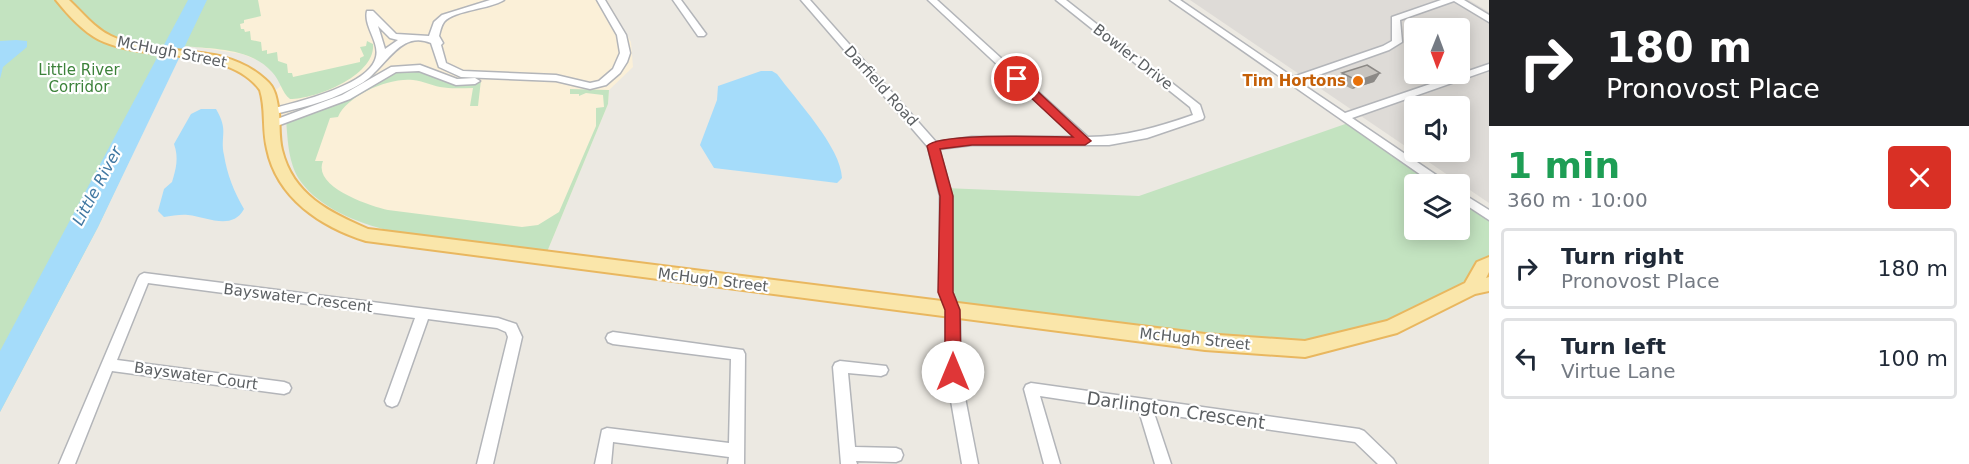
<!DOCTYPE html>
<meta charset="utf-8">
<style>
:root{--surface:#fff;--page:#f6f6f7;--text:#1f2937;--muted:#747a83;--line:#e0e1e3}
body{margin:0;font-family:"DejaVu Sans",sans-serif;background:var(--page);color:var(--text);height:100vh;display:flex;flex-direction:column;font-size:22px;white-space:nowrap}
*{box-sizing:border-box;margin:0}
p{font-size:20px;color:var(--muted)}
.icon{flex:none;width:33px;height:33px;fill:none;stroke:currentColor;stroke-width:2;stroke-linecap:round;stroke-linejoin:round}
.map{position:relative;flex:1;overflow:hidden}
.sheet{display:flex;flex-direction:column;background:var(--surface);width:480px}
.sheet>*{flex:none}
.top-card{background:#202124;color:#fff;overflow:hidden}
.needle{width:39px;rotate:181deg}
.fabs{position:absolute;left:1404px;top:18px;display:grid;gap:12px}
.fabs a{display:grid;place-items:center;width:66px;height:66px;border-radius:6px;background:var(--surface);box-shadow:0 3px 15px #0003;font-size:30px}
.pin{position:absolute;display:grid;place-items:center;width:51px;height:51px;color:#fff;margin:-26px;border:3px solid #fff;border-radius:50%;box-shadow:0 2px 6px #0007}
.me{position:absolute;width:66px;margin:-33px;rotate:0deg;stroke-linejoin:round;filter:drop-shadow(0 0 4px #0008)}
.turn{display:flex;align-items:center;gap:21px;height:126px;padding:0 18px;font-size:27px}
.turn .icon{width:78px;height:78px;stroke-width:2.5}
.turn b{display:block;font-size:42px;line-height:51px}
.round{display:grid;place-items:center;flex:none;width:63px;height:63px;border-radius:6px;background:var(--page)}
.summary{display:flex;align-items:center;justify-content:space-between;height:102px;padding:0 18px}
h1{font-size:36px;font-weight:700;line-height:45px;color:#1e9e55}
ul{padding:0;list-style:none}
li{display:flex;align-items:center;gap:18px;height:81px;margin:0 12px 9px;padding:0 6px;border:3px solid var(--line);border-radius:6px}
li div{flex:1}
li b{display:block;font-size:22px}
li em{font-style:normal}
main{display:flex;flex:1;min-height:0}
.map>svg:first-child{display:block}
.commercial{fill:#fbf0d8}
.industrial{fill:#dedbd7;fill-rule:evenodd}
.green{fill:#c3e3c0}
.water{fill:#a5dcfa}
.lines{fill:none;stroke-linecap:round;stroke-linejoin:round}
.minor-casing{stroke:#b3b5b9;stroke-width:3}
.major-casing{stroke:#e9b75f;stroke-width:4}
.minor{fill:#fff;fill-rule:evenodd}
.major{fill:#fae6aa;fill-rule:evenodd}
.wall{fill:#aca9a4}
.shaded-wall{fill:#8c8986}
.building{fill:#c8c4bf;stroke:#8c8986;stroke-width:1.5}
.route{fill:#df3637;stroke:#912324;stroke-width:1.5}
.food-dot{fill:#e8710a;stroke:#fff;stroke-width:2}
.labels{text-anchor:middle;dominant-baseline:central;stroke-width:4.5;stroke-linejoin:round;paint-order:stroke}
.street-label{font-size:15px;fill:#5b5f62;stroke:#fff}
.park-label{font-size:15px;fill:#3c823a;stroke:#fff}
.food-label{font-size:15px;font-weight:bold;fill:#c56008;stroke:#fff;text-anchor:end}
.water-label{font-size:16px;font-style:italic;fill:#4178a2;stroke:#fff}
.near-street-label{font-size:18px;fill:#5b5f62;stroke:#fff}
</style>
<main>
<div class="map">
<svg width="1489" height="464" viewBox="0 0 1489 464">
<rect width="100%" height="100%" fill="#ece9e2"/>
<polygon class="commercial" points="207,0 607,0 631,42 633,67 609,90 608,104 547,252 388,231 338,212 318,199 300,181 292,163 286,120 273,124 268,96 282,85 273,72 260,61 242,54 183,45"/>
<path class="industrial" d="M1190,0h279l20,12v191zM1414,28h46v46h-46zM1414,106h46v46h-46z"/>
<g class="green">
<path d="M0,0h258l3,16 -17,4v3l-4,1 1,5h3l1,3 5,-1 1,9 10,2 1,9 5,-1v4l10,-2 1,9 9,3 1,9h4l1,4 67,-15v-4l4,-2 -4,-9 6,-1 1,-5 6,3c3,31 -56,55 -83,55 -8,-6 -10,-19 -18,-27 -21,-24 -59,-23 -89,-26l-85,181 -98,185z"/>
<path d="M420,68c16,9 41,15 61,12l-3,26h-8l3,-18c-11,0 -22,1 -33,-1 -9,-2 -17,-6 -27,-7 -23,-3 -66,15 -75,37l-8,1 -15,43h8c-11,26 47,45 65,49l134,17 16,-2 21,-13 37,-86v-18l8,-1 -1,-12 -17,-2 -7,3v-2h-9v-5l39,1 -1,14 -61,148c-69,-8 -201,-10 -246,-70 -13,-18 -13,-41 -15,-62l31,-11 70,-36z"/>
<polygon points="1351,122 1441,184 1414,184 1414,230 1460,230 1460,196 1489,216 1489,264 1471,288 1391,328 1305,349 953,310 944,188 1139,196"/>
</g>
<g class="water">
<polygon points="188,0 207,0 98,227 0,412 0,351"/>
<polygon points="16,40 27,41 27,47 3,67 0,79 0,41"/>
<path d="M761,71h11l5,3c19,26 64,73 65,104l-5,5 -123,-15 -14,-23 17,-45 1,-14z"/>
<path d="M201,109h15c13,22 4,26 8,46 3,19 10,37 20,54 -12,22 -37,8 -56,6 -7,-1 -16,1 -24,2l-6,-6 6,-22 8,-7c4,-13 7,-24 2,-38l17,-30z"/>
</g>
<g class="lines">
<defs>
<g id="minor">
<path d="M490,0h14c-13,9 -50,10 -60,22 -3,4 -4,10 -5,14l4,7 -2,2 5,18 17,8 93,4 34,8 9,-2 14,-12 7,-16 -3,-18 -20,-35h8l21,35 4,18 -3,9 -7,11 -14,12 -16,4 -34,-8 -95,-4 -22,-10 -8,-24c-27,-11 -40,14 -57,30 -6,7 -15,12 -23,16 -25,14 -53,19 -80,26l-5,-3 1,-2c26,-7 98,-23 108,-50 7,-16 -12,-33 -8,-49h6l23,23 33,2 5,-14 8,-7zM378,26l12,12 8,2 -13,9z"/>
<polygon points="673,0 681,0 706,34 704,36 698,36"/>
<path d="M801,0h9l126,142 36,-5h103l-147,-137h9l151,137c37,0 70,-10 105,-22l-3,-8 -134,-107h10l134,105 4,12 -1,2 -56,19 -38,7h-137l-33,4 13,47v96l8,18v62l18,92h-16l-16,-92v-62l-6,-18v-96l-12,-49z"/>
<polygon points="1170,0 1180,0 1293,77 1383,46 1392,41 1392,17 1441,0 1464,0 1489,15 1489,22 1454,1 1400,20 1402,42 1389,50 1299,82 1345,113 1489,64 1489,70 1352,118 1445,181 1446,184 1434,184"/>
<polygon points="420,65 457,79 475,78 480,81 475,84 456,85 419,71 396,72 350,99 277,126 273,127 268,124 269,122 342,95 391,67"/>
<polygon points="1460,192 1489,210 1489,220 1460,201"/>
<polygon points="144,273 498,318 516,324 522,337 493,464 477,464 508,337 506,332 497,328 428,319 399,401 397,405 392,407 387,405 385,401 415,318 148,283 117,360 284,382 289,384 291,388 289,392 284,394 112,371 75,464 59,464 138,278 140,275"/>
<polygon points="613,332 743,350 745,354 744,464 728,464 729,457 613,442 611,464 595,464 602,430 607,428 729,443 731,359 613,344 608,342 606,338 608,334"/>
<polygon points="840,361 886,366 888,370 886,374 881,376 848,373 855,447 896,448 901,450 903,455 901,460 896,462 856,461 857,464 841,464 833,367 835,363"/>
<polygon points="1031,383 1359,429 1364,431 1393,459 1396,464 1378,464 1355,442 1154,413 1171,464 1155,464 1139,411 1040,396 1060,464 1044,464 1024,389 1026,385"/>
</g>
<path id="major" d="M56,0h13c13,12 25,28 42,36 49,24 111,3 155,44 10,8 11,21 13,33 1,12 0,25 3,37 11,45 47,62 86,79l837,105 100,7 82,-20 78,-38 12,-21 12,-5v15l-3,6 3,-1v14l-14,3 -78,39 -92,24 -100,-7 -839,-109c-45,-14 -89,-43 -99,-92 -5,-20 -1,-40 -7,-59 -31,-43 -111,-29 -156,-48 -18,-7 -36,-27 -48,-42z"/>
</defs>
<use href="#minor" class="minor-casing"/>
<use href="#major" class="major-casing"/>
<use href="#minor" class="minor"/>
<use href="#major" class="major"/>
</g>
<polygon class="wall" points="1342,73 1380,73 1374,82 1352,89 1336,81"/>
<polygon class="shaded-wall" points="1380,73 1374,82 1352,89 1358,81"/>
<polygon class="building" points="1367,65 1380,73 1358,81 1342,73"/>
<path class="route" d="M1013,76h8l70,65 -6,4h-113l-32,4 13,47v96l7,18 1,62 -2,4h-12l-2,-4v-62l-7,-18 2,-96 -13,-50c12,-14 122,-9 146,-9l-60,-56z"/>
<circle class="food-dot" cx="1358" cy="81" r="6"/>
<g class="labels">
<g class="street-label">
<text transform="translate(172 52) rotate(11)">McHugh Street</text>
<text transform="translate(1133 57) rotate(38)">Bowler Drive</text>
<text transform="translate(881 86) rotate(48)">Darfield Road</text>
<text transform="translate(713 280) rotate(7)">McHugh Street</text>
<text transform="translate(298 298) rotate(7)">Bayswater Crescent</text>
<text transform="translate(1195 339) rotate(6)">McHugh Street</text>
<text transform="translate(196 376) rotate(8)">Bayswater Court</text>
</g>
<g class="park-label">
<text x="79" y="70">Little River<tspan x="79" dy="17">Corridor</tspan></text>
</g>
<g class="food-label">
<text x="1346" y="81">Tim Hortons</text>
</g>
<g class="water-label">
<text transform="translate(97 186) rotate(-62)">Little River</text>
</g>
<g class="near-street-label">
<text transform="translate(1176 410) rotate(8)">Darlington Crescent</text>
</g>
</g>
</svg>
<div class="fabs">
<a><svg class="needle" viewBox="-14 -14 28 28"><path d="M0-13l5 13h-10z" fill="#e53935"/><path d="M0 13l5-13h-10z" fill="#747a83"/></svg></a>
<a><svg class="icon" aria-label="sound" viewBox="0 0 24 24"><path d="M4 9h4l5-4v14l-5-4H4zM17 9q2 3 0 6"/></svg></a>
<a><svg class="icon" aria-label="layers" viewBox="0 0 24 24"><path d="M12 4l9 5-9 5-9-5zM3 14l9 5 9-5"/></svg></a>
</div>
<div class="pin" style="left:1017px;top:79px;background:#d93025"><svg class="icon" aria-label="arrive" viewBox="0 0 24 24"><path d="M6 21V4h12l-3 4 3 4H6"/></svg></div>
<svg class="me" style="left:953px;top:372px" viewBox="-20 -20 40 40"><circle r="19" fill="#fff"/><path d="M0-13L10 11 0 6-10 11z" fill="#df3637"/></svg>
</div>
<section class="sheet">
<div class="top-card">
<div class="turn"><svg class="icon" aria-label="right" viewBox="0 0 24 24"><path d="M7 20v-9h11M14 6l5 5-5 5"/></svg><div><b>180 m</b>Pronovost Place</div></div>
</div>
<div class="summary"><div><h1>1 min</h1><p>360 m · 10:00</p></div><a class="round" style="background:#d93025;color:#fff"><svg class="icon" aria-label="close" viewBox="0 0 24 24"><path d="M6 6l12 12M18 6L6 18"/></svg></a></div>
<ul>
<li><svg class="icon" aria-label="right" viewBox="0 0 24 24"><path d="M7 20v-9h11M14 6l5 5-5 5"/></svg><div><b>Turn right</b><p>Pronovost Place</p></div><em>180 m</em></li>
<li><svg class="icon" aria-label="left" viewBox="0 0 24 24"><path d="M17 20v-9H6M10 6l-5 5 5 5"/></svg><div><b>Turn left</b><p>Virtue Lane</p></div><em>100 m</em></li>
</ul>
</section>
</main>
